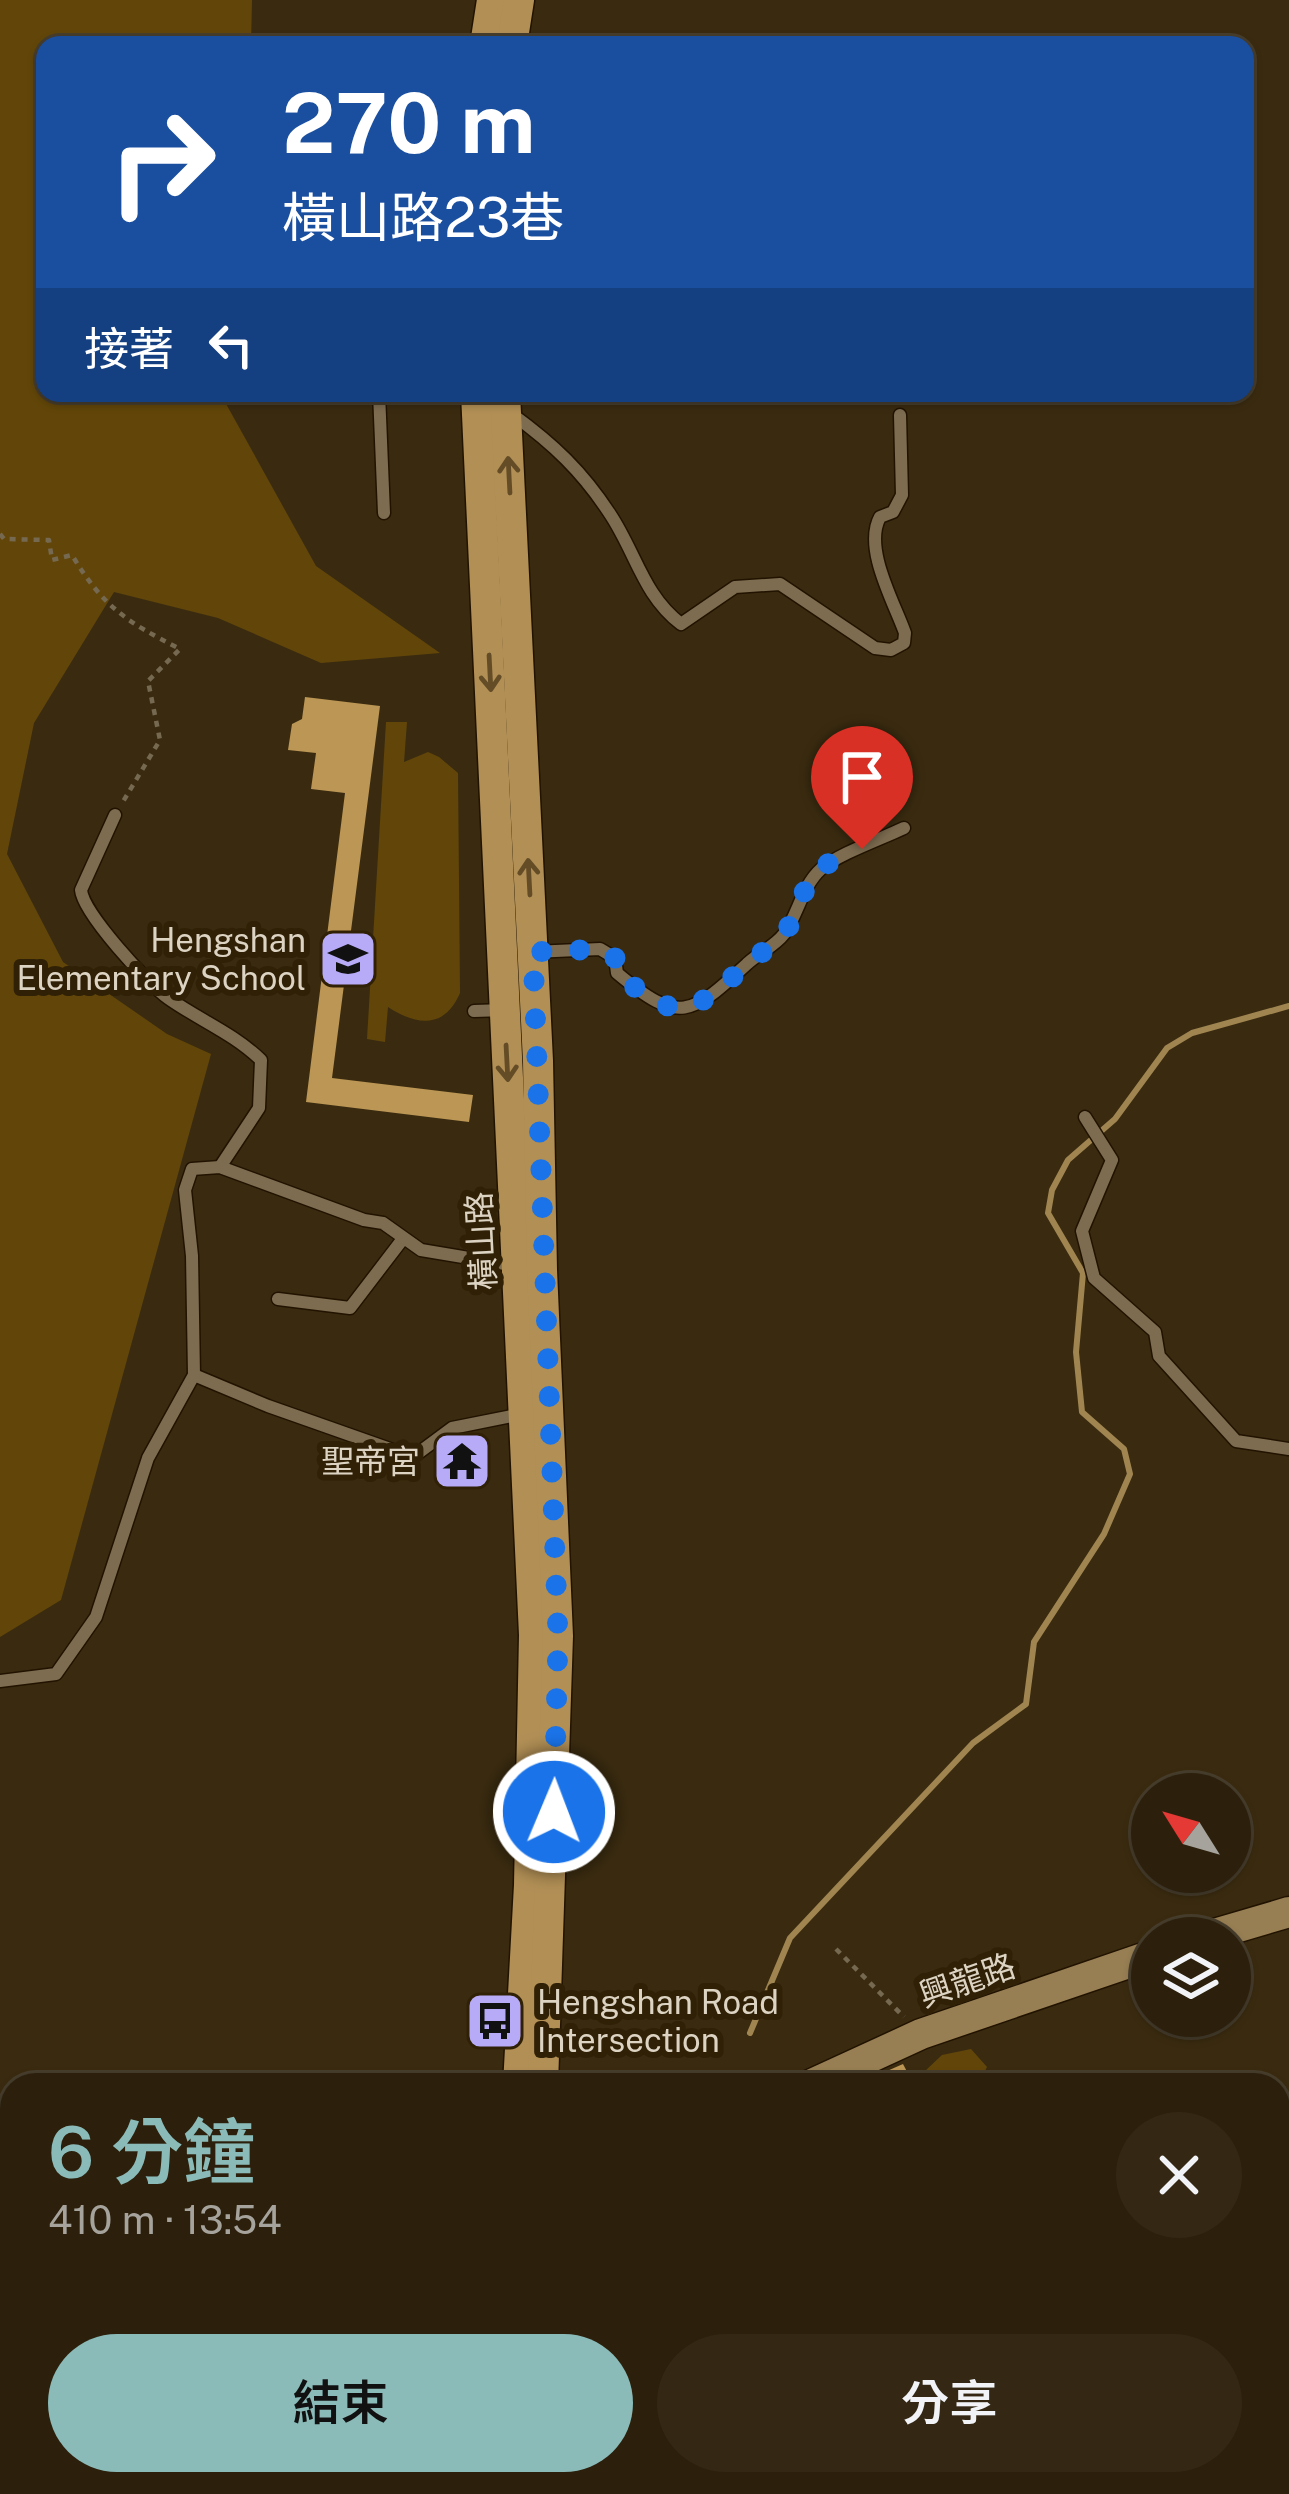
<!DOCTYPE html>
<html lang="zh-TW">
<meta charset="utf-8">
<style>
:root{--surface:#2c200c;--page:#342815;--text:#f1f3f6;--muted:#a6a39d;--line:#483e2d;--accent:#8bbbb9}
body{margin:0;font-family:"Public Sans","Noto Sans TC",sans-serif;background:var(--page);color:var(--text);height:100vh;display:flex;flex-direction:column;font-size:45px;white-space:nowrap}
*{box-sizing:border-box;margin:0}
p{font-size:39px;color:var(--muted)}
.icon{flex:none;width:66px;height:66px;fill:none;stroke:currentColor;stroke-width:2;stroke-linecap:round;stroke-linejoin:round}
.map{position:relative;flex:1;overflow:hidden}
.sheet{position:absolute;left:0px;top:2073px;width:1290px;height:423px;display:flex;flex-direction:column;background:var(--surface);border-radius:36px 36px 0 0;box-shadow:0 3px 9px #0004,0 0 0 3px var(--line)}
.sheet>*{flex:none}
.hud{position:absolute;left:36px;top:36px;width:1218px;height:366px;border-radius:24px;box-shadow:0 3px 9px #0004,0 0 0 3px var(--line);background:#1a4fa0;color:#fff;overflow:hidden}
.needle{width:78px;rotate:307deg}
.controls{position:absolute;left:1131px;top:1773px;display:grid;gap:24px}
.controls a{display:grid;place-items:center;width:120px;height:120px;border-radius:50%;background:var(--surface);box-shadow:0 3px 9px #0004,0 0 0 3px var(--line);font-size:60px}
.pin{position:absolute;display:grid;place-items:center;width:102px;height:102px;color:#fff;margin:-123px -51px;border-radius:50% 50% 50% 0;rotate:-45deg;box-shadow:0 0 12px #0007}
.pin .icon{rotate:45deg}
.me{position:absolute;width:132px;margin:-66px;rotate:1deg;stroke-linejoin:round;filter:drop-shadow(0 0 9px #0008)}
.turn{display:flex;align-items:center;gap:42px;height:252px;padding:0 48px;font-size:54px}
.turn .icon{width:156px;height:156px;stroke-width:2.5}
.turn b{display:block;font-size:84px;line-height:102px}
.then{display:flex;align-items:center;height:114px;padding:0 48px;background:#0003;gap:24px;font-size:45px}
.round{display:grid;place-items:center;flex:none;width:126px;height:126px;border-radius:63px;background:var(--page)}
.head{display:flex;align-items:center;justify-content:space-between;height:204px;padding:0 48px}
h1{font-size:72px;font-weight:600;line-height:90px;color:var(--accent)}
.primary-button{display:flex;gap:24px;margin-top:auto;padding:24px 48px}
.primary-button a{flex:1;height:138px;border-radius:72px;background:var(--accent);color:#111;font-size:48px;font-weight:600;line-height:138px;text-align:center}
.primary-button a+a{background:var(--page);color:var(--text)}
.map>svg:first-child{display:block}
.green{fill:#624609}
.water{fill:#876420;stroke:#a08551;stroke-width:3}
.lines{fill:none;stroke-linecap:round;stroke-linejoin:round}
.stream{stroke:#a08551;stroke-width:6}
.building{fill:#bb9655}
.lane-casing{stroke:#211300;stroke-width:15}
.street-casing{stroke:#211300;stroke-width:27}
.secondary-casing{stroke:#211300;stroke-width:33}
.primary-casing{stroke:#211300;stroke-width:33}
.path{stroke:#766952;stroke-width:4.5;stroke-dasharray:6 6;stroke-linecap:butt}
.lane{stroke:#7d6c50;stroke-width:12}
.street{stroke:#7d6c50;stroke-width:24}
.secondary{stroke:#977e53;stroke-width:30}
.primary{stroke:#b18f55;stroke-width:30}
.oneway{stroke:#644d26}
.route{stroke:#1a73e8;stroke-width:21;stroke-dasharray:0 37.8}
.labels{text-anchor:middle;dominant-baseline:central;stroke-width:12;stroke-linejoin:round;paint-order:stroke}
.poi-label{font-size:33px;fill:#dcd3c3;stroke:#302106;text-anchor:end}
.street-label{font-size:33px;fill:#dcd3c3;stroke:#302106}
</style>
<div class="map">
<svg width="1289" height="2494" viewBox="0 0 1289 2494">
<rect width="100%" height="100%" fill="#3a2b10"/>
<g class="green">
<polygon points="0,0 252,0 251,45 45,45 45,393 220,393 316,566 440,653 321,663 218,618 114,592 34,723 7,854 63,962 167,1034 211,1054 61,1600 0,1637"/>
<path d="M386,722h21l-3,40 24,-10 11,5 19,16 2,220c-16,37 -44,32 -72,14l-3,35 -18,-3z"/>
<path d="M971,2049l16,18c-10,23 -31,18 -54,18l-9,-13 18,-17z"/>
<polygon points="343,2484 455,2484 454,2494 330,2494"/>
</g>
<g class="water">
<polygon points="1278,2187 1289,2188 1289,2307 1278,2313"/>
<polygon points="1282,2338 1289,2338 1289,2494 1276,2494"/>
</g>
<g class="lines">
<polyline class="stream" points="750,2033 790,1938 973,1743 1026,1704 1034,1642 1104,1534 1130,1474 1124,1449 1082,1412 1076,1352 1083,1273 1048,1213 1052,1190 1068,1160 1115,1119 1167,1048 1192,1033 1289,1006"/>
</g>
<g class="building">
<polygon points="305,697 380,706 332,1078 473,1095 469,1122 306,1102 345,793 311,789 316,753 288,750 292,724 302,719"/>
<polygon points="903,2064 914,2085 855,2085"/>
<polygon points="684,2484 908,2484 908,2494 683,2494"/>
</g>
<g class="lines">
<defs>
<g id="lane">
<polyline points="379,393 384,513"/>
<path d="M512,414c41,30 70,57 98,100 26,39 33,81 71,110l54,-37 45,-3 95,64 16,2 13,-7 1,-10c-11,-31 -42,-85 -25,-116l13,-5 9,-17 -2,-80"/>
<path d="M115,815l-34,75c2,23 67,94 87,108 31,22 65,35 93,62l-2,48 -39,59"/>
<path d="M533,952l67,-3 15,9 2,15c63,53 74,42 131,-10 11,-10 27,-17 36,-29 14,-19 18,-48 37,-65 17,-15 60,-30 83,-41"/>
<polyline points="474,1011 505,1010"/>
<polyline points="1085,1117 1112,1160 1082,1231 1094,1278 1155,1332 1159,1356 1236,1441 1289,1449"/>
<polyline points="278,1299 350,1308 402,1240"/>
<polyline points="194,1375 268,1406 407,1455 417,1454 452,1428 522,1414"/>
<polyline points="0,1681 56,1674 96,1617 148,1458 194,1375 192,1256 185,1190 192,1169 220,1167 364,1220 383,1223 421,1250 517,1266"/>
<polyline points="1046,2484 1062,2494"/>
<polyline points="278,2494 294,2484"/>
</g>
<g id="street">
<polyline points="968,2484 984,2494"/>
<polyline points="642,2494 643,2484"/>
</g>
<g id="secondary">
<polyline points="1201,1938 1289,1912"/>
<polyline points="810,2085 921,2034 1152,1955"/>
</g>
<g id="primary">
<polyline points="485,45 492,0"/>
<polyline points="512,45 519,0"/>
<polyline points="476,393 534,1635 529,1885 518,2085"/>
<polyline points="505,393 538,1061 542,1270 558,1636 543,2085"/>
<polyline points="486,2494 487,2484"/>
<polyline points="512,2494 512,2484"/>
</g>
</defs>
<use href="#lane" class="lane-casing"/>
<use href="#street" class="street-casing"/>
<use href="#secondary" class="secondary-casing"/>
<use href="#primary" class="primary-casing"/>
<g class="path">
<path d="M0,534l4,5 45,1 3,20 20,-5c31,52 55,67 108,94l-32,32 12,59 -39,65"/>
<polyline points="836,1949 904,2017"/>
</g>
<use href="#lane" class="lane"/>
<use href="#street" class="street"/>
<use href="#secondary" class="secondary"/>
<use href="#primary" class="primary"/>
</g>
<defs><path id="oneway-shaft" d="M-6 0H5M1.5-3L5.5 0L1.5 3" fill="none" stroke-width="1.6" stroke-linecap="round" stroke-linejoin="round" transform="scale(3)"/></defs>
<g class="oneway">
<use href="#oneway-shaft" transform="translate(509 475) rotate(-93)"/>
<use href="#oneway-shaft" transform="translate(490 673) rotate(87)"/>
<use href="#oneway-shaft" transform="translate(529 877) rotate(-93)"/>
<use href="#oneway-shaft" transform="translate(507 1063) rotate(87)"/>
</g>
<g class="lines">
<path class="route" d="M554,1812l4,-176 -25,-684 67,-3 15,9 2,15c63,53 74,42 131,-10 11,-10 27,-17 36,-29 14,-19 18,-49 36,-65 11,-9 30,-14 42,-20"/>
</g>
<defs>
<symbol id="school-square" viewBox="-11 -11 22 22"><rect x="-9" y="-9" width="18" height="18" rx="4" fill="#b7abf8" stroke="#302106"/><path d="M0-5L7-2L0 1L-7-2ZM-4 1L0 2.5L4 1V4Q0 6-4 4Z" fill="#111"/></symbol>
<symbol id="temple-square" viewBox="-11 -11 22 22"><rect x="-9" y="-9" width="18" height="18" rx="4" fill="#b7abf8" stroke="#302106"/><path d="M0-6L5-2H3V0L6.5 2.5H4V6H1.5V3h-3V6H-4V2.5H-6.5L-3 0V-2H-5Z" fill="#111"/></symbol>
<symbol id="bus-square" viewBox="-11 -11 22 22"><rect x="-9" y="-9" width="18" height="18" rx="4" fill="#b7abf8" stroke="#302106"/><path d="M-5-6H5V4H4V6H2V4H-2V6H-4V4H-5ZM-3.5-4V0h7V-4ZM-3.5 1.2v1.5H-2V1.2ZM2 1.2v1.5H3.5V1.2Z" fill="#111"/></symbol>
</defs>
<g fill-rule="evenodd">
<use href="#school-square" x="315" y="926" width="66" height="66"/>
<use href="#temple-square" x="429" y="1428" width="66" height="66"/>
<use href="#bus-square" x="462" y="1988" width="66" height="66"/>
</g>
<g class="labels">
<g class="poi-label">
<text x="306" y="940">Hengshan<tspan x="306" dy="38">Elementary School</tspan></text>
<text x="420" y="1461">聖帝宮</text>
<text x="537" y="2002" text-anchor="start">Hengshan Road<tspan x="537" dy="38">Intersection</tspan></text>
</g>
<g class="street-label">
<text transform="translate(481 1241) rotate(-93)">橫山路</text>
<text transform="translate(967 1980) rotate(-19)">興龍路</text>
</g>
</g>
</svg>
<div class="controls">
<a><svg class="needle" viewBox="-14 -14 28 28"><path d="M0-13l5 13h-10z" fill="#e53935"/><path d="M0 13l5-13h-10z" fill="#a6a39d"/></svg></a>
<a><svg class="icon" aria-label="layers" viewBox="0 0 24 24"><path d="M12 4l9 5-9 5-9-5zM3 14l9 5 9-5"/></svg></a>
</div>
<div class="pin" style="left:862px;top:849px;background:#d93025"><svg class="icon" aria-label="arrive" viewBox="0 0 24 24"><path d="M6 21V4h12l-3 4 3 4H6"/></svg></div>
<svg class="me" style="left:554px;top:1812px" viewBox="-20 -20 40 40"><circle r="17" fill="#1a73e8" stroke="#fff" stroke-width="3"/><path d="M0-11L8 9 0 5-8 9z" fill="#fff"/></svg>
<div class="hud">
<div class="turn"><svg class="icon" aria-label="right" viewBox="0 0 24 24"><path d="M7 20v-9h11M14 6l5 5-5 5"/></svg><div><b>270 m</b>橫山路23巷</div></div>
<div class="then">接著<svg class="icon" aria-label="left" viewBox="0 0 24 24"><path d="M17 20v-9H6M10 6l-5 5 5 5"/></svg></div>
</div>
<section class="sheet">
<div class="head"><div><h1>6 分鐘</h1><p>410 m · 13:54</p></div><a class="round"><svg class="icon" aria-label="close" viewBox="0 0 24 24"><path d="M6 6l12 12M18 6L6 18"/></svg></a></div>
<div class="primary-button"><a>結束</a><a>分享</a></div>
</section>
</div>
